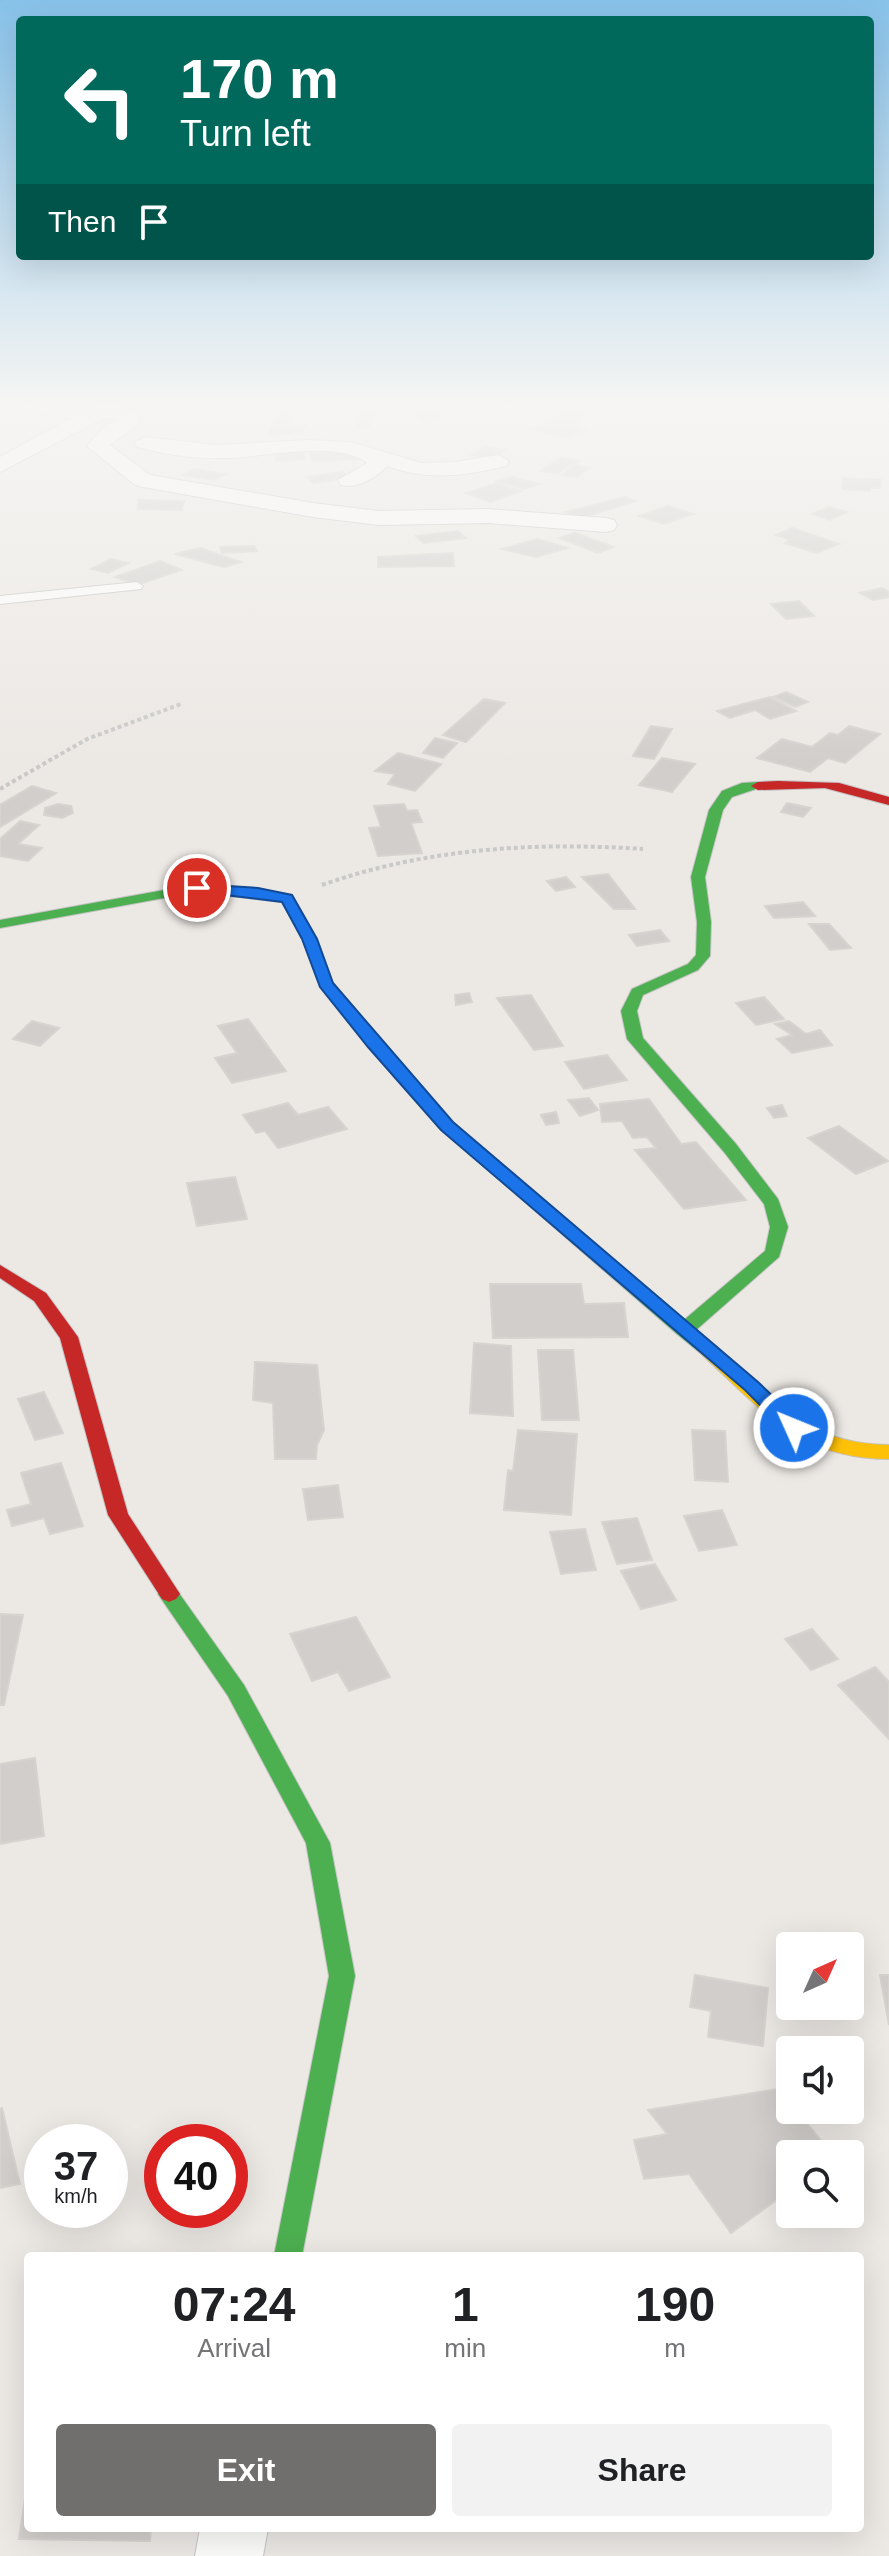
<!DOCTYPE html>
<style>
:root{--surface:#fff;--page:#f2f2f2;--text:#202124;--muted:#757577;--accent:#706f6e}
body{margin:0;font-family:Arial,sans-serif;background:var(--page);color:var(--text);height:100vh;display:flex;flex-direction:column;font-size:30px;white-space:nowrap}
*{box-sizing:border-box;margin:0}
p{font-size:26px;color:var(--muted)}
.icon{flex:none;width:44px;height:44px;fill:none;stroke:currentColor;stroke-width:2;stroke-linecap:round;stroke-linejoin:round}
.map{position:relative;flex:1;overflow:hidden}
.drawer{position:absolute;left:24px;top:2252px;width:840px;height:280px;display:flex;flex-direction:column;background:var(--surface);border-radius:8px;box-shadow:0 8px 32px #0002}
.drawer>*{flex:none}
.hud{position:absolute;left:16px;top:16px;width:858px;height:244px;border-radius:8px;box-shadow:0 8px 32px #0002;background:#00695c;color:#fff;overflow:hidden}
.needle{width:52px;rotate:45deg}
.fabs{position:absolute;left:776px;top:1932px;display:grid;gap:16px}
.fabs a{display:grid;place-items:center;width:88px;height:88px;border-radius:8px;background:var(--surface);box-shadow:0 8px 32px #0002;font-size:40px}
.speed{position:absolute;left:24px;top:2124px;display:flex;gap:16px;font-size:40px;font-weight:700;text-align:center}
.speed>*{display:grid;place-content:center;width:104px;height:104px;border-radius:50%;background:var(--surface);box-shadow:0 8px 32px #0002;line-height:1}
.speed small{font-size:20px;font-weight:400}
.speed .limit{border:12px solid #d22;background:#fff;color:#111}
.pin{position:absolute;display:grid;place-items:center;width:68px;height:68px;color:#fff;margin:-34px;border:4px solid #fff;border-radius:50%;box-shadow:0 2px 8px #0007}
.me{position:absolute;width:88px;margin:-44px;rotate:314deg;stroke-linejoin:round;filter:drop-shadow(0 0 6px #0008)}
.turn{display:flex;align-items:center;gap:28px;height:168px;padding:0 32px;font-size:36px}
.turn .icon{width:104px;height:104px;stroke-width:2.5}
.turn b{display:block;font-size:56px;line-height:68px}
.then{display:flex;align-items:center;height:76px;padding:0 32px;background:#0003;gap:16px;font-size:30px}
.eta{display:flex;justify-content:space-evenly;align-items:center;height:136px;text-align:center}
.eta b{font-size:48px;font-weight:800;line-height:56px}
.button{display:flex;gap:16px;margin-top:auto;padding:16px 32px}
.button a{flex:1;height:92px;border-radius:8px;background:var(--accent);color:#fff;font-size:32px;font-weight:800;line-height:92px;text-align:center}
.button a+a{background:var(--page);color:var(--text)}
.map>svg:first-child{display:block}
.building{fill:#d1cecb;stroke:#d7d4d0;stroke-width:2}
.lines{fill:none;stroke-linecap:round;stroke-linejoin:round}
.lane-casing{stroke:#c5c4c5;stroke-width:2}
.street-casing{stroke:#c5c4c5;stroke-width:2}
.fast-casing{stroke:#c5c4c5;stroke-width:2}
.slow-casing{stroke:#c5c4c5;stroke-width:2}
.jam-casing{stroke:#c5c4c5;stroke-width:2}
.path{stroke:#c9c9c8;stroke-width:4;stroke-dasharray:4 3;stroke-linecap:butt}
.lane{fill:#fcfcfb;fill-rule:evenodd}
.street{fill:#fcfcfb;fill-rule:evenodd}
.fast{fill:#4caf50;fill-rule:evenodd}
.slow{fill:#ffc107;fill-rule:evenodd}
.jam{fill:#c62828;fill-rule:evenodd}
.route{fill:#1a73e8;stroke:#114b97;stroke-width:2}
</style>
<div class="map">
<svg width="889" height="2556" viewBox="0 0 889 2556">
<rect width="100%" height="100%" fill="#ece8e4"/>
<g class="building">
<polygon points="401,406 419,406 441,419 426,422"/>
<polygon points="282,409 296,410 287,424 307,425 302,433 267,435"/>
<polygon points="358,413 372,413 370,428 357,428"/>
<polygon points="567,413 587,416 572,426 552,422"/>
<polygon points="551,422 585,430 566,437 531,429"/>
<polygon points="484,447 506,450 494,458 472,455"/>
<polygon points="358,450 360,459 312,461 310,452"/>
<polygon points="303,452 305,459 276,461 274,453"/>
<polygon points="559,458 579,461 557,473 541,471"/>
<polygon points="575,465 590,468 577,477 561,475"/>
<polygon points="194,469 225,474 214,480 183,475"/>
<polygon points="343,472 350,478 313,483 307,477"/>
<polygon points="512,477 540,484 524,489 495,481"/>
<polygon points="843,478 881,480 880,488 870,488 870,491 842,489"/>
<polygon points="496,483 521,491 490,502 466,493"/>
<polygon points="624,497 635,501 582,518 566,512"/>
<polygon points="139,500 184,501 182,510 138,509"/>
<polygon points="668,506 693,514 664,524 639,516"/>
<polygon points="829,507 847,512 830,520 812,514"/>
<polygon points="792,528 839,544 816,553 785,543 791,540 776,535"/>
<polygon points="458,531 466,538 423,543 416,536"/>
<polygon points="575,533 614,547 598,553 559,538"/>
<polygon points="537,539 568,548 536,557 502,549"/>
<polygon points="254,546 257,551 222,553 220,547"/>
<polygon points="200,548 241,562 224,567 175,554"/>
<polygon points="453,553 454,566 378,567 378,557"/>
<polygon points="111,559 128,563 108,573 91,569"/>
<polygon points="160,561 181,570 137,585 115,577"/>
<polygon points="882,588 889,592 889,597 873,600 860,593"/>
<polygon points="799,601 814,616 786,619 771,604"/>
<polygon points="786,692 808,702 795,707 773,697"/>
<polygon points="770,697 796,711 770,719 755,710 730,718 717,711"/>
<polygon points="484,699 505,703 466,742 443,735"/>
<polygon points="651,726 672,729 654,759 633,756"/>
<polygon points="849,726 880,734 845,763 828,758 810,772 757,758 782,739 812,747 830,733 838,735"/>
<polygon points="435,738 457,743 443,758 423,753"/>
<polygon points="398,753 441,764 415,791 388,784 395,774 375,771"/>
<polygon points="662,758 695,764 672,792 639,785"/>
<polygon points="32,786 56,793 0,827 0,805"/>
<polygon points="787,803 811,808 803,817 781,812"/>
<polygon points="58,804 71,806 73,813 62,818 44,815 45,808"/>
<polygon points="404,804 407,811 417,810 422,822 411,823 422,853 378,856 369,828 381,827 374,806"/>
<polygon points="20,821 39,825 18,844 42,848 28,861 0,856 0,839"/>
<polygon points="608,874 635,909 614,909 582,877"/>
<polygon points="566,877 575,887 556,891 547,881"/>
<polygon points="803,902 815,916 774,918 765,906"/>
<polygon points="809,924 829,924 851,948 830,950"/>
<polygon points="660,930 669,941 637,946 629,935"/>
<polygon points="469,993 472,1002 456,1005 455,995"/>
<polygon points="531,995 563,1046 534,1050 497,998"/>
<polygon points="764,997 784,1019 756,1025 736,1003"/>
<polygon points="248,1019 286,1071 232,1083 215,1058 237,1053 218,1026"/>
<polygon points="32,1021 59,1028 40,1046 13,1039"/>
<polygon points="789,1021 806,1034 820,1030 832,1045 792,1053 777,1039 792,1035 775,1024"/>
<polygon points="607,1055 627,1080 584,1089 565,1062"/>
<polygon points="589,1098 598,1110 580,1116 568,1100"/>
<polygon points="649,1099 681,1144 696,1142 746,1200 684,1209 635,1150 656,1148 647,1137 633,1138 622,1121 602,1122 600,1104"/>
<polygon points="288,1103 298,1115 328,1107 347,1129 278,1148 265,1131 256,1133 243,1115"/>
<polygon points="782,1105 787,1116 774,1118 767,1108"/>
<polygon points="556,1112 559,1123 546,1125 541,1115"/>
<polygon points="839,1126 888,1161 856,1174 808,1138"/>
<polygon points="235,1177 247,1219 197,1226 187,1183"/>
<polygon points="490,1284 581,1284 584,1304 624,1303 628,1337 493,1338"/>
<polygon points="474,1343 511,1346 513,1416 470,1413"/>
<polygon points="538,1350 573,1350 579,1420 542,1420"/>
<polygon points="255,1362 317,1365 324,1430 317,1445 316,1459 275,1459 273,1403 253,1400"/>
<polygon points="44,1392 63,1433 35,1440 18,1399"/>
<polygon points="518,1430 577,1434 571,1515 504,1510 508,1470 513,1471"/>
<polygon points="692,1430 725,1431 728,1482 695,1480"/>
<polygon points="61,1463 83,1526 50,1534 44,1518 12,1526 7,1510 31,1504 21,1473"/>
<polygon points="338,1485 343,1517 308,1520 303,1489"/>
<polygon points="722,1510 737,1545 699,1551 684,1516"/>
<polygon points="637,1518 652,1560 617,1564 602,1522"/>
<polygon points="585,1529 596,1570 561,1574 550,1532"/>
<polygon points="655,1564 676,1600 641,1609 621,1571"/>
<polygon points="0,1614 23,1615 4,1705 0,1705"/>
<polygon points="356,1617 390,1677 349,1691 338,1672 312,1681 290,1634"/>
<polygon points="812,1629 838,1659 811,1670 785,1639"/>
<polygon points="875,1667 889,1682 889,1739 838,1685"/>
<polygon points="35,1758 44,1836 0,1844 0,1764"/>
<polygon points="695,1975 768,1988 763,2046 708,2037 711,2011 690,2007"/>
<polygon points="880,1975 889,1975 889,2025"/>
<polygon points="778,2089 790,2103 790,2110 796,2110 832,2154 790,2154 790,2190 731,2233 689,2174 644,2179 634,2140 667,2134 648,2110"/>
<polygon points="2,2108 20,2184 0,2188 0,2109"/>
<polygon points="28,2479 28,2528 151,2528 150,2541 19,2539"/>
</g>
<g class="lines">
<defs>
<g id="lane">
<polygon points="26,406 93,413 98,416 93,419 51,416"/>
<polygon points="137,582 143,586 141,589 0,604 0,596"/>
</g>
<g id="street">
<polygon points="94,406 120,406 135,412 140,421 137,425 110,445 150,475 313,503 379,511 488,509 606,518 614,520 617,525 614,530 606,532 488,523 379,525 313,517 143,487 135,485 87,446 100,431 117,420 104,418 0,472 0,457"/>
<path d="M145,437l71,8 91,-5 44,2 70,21 34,-1 43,-7 11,6 -3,5c-43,10 -77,15 -119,0 -11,12 -29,23 -46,19l-3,-5 29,-17c-30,-24 -106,-5 -142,-5 -30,1 -59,-3 -87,-11l-4,-4z"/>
<polygon points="200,2528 268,2528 263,2556 195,2556"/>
</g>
<g id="fast">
<polygon points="742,783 758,782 765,786 732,797 723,810 705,877 711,922 710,956 698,970 643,995 637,1011 643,1038 736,1144 778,1199 788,1227 779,1257 696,1330 715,1348 706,1354 699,1352 677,1334 441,1129 321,987 303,939 282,902 197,892 0,928 0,920 197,884 292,895 317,939 333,983 453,1123 684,1320 765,1251 770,1227 764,1204 724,1152 627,1039 621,1011 632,989 688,964 696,955 697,922 691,877 709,810 722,791"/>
<polygon points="169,1586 176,1589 244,1685 330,1843 355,1976 302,2256 274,2256 329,1976 306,1843 228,1696 158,1594 162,1589"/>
</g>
<path id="slow" d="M706,1342l7,2c59,53 90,100 176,101v14c-93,-1 -126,-49 -190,-107l-2,-4 2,-4z"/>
<g id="jam">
<polygon points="778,781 839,783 889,797 889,805 825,788 758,790 751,786 758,782"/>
<polygon points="0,1265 46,1293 78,1337 128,1514 180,1594 176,1599 169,1602 162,1599 108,1515 60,1338 34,1301 0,1278"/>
</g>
</defs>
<use href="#lane" class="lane-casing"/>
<use href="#street" class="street-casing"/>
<use href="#fast" class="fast-casing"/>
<use href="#slow" class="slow-casing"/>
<use href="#jam" class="jam-casing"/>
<g class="path">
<polyline points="0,789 87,739 181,704"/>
<path d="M322,885c105,-37 211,-43 321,-36"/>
</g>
<use href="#lane" class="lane"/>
<use href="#street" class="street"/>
<use href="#fast" class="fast"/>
<use href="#slow" class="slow"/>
<use href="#jam" class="jam"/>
</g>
<linearGradient id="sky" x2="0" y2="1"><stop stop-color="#88c2ea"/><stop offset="0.53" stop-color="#f6f5f3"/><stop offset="1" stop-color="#f6f5f3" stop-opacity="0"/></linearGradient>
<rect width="889" height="764" fill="url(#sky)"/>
<polygon class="route" points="197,884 258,888 292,895 317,939 333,983 453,1122 758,1382 801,1423 804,1428 801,1432 787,1432 745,1390 441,1130 368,1047 320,987 302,939 282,902 192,891 192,885"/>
</svg>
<div class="fabs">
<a><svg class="needle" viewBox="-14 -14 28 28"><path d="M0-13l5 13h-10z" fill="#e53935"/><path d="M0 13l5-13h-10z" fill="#757577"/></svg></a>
<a><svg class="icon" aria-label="sound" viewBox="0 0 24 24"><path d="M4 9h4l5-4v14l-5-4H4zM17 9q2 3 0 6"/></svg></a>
<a><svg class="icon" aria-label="search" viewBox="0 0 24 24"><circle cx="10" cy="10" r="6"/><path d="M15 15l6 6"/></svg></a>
</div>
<div class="speed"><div>37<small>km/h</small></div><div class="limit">40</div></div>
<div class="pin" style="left:197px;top:888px;background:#d93025"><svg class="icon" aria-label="arrive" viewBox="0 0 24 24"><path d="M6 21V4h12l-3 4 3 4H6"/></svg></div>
<svg class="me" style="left:794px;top:1428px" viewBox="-20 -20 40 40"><circle r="17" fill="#1a73e8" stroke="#fff" stroke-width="3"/><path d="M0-11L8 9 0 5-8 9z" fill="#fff"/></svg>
<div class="hud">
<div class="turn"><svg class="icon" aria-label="left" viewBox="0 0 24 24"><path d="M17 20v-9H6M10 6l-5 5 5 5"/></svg><div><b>170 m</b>Turn left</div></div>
<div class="then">Then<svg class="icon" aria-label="arrive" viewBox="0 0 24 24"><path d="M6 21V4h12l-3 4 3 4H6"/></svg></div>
</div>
<section class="drawer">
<div class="eta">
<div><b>07:24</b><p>Arrival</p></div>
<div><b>1</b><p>min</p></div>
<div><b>190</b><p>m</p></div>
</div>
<div class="button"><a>Exit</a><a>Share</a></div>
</section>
</div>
